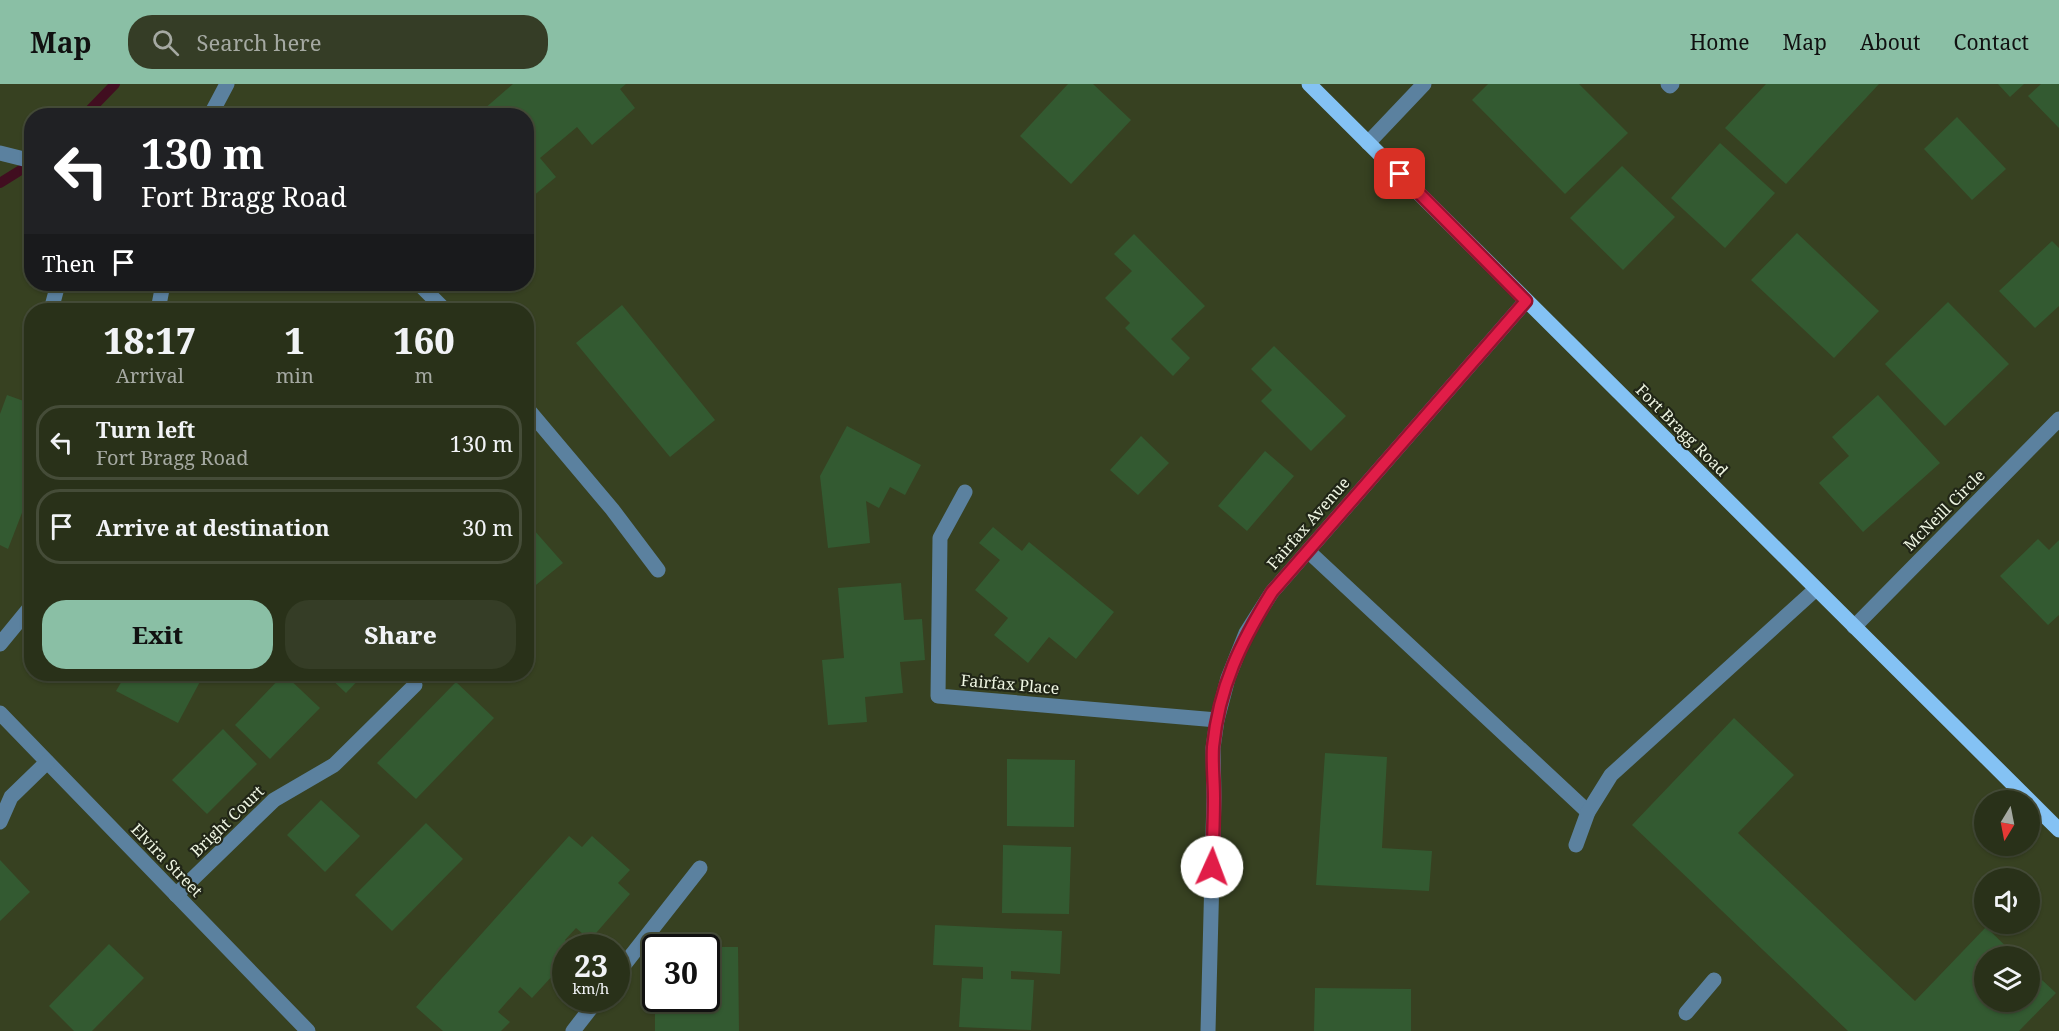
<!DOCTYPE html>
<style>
:root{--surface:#293119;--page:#353d26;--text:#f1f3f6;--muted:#a5a9a2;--line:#454c38;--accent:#8abfa5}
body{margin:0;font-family:"Noto Serif",serif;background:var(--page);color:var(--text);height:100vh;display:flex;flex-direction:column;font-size:22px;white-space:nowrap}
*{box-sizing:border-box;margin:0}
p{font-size:20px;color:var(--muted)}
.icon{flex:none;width:33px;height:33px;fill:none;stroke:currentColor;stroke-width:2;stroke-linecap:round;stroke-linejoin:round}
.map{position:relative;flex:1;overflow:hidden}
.side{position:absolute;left:24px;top:219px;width:510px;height:378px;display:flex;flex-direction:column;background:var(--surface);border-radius:24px;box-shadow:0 2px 4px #0004,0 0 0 2px var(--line)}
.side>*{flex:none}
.hud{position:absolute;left:24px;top:24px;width:510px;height:183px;border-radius:24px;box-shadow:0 2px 4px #0004,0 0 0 2px var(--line);background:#202124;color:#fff;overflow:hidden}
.needle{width:39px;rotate:190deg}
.buttons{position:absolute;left:1974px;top:706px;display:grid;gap:12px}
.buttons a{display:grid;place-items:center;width:66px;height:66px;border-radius:50%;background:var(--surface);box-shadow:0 2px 4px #0004,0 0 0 2px var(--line);font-size:30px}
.speed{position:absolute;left:552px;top:850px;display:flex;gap:12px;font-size:30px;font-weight:700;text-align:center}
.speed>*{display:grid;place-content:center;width:78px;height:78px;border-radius:50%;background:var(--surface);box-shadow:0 2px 4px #0004,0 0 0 2px var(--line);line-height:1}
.speed small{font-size:15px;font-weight:400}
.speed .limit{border:3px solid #111;border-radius:9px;background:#fff;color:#111}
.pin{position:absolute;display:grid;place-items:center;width:51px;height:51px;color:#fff;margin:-26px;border-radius:12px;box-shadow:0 3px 9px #0006}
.me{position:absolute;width:66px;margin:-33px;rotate:2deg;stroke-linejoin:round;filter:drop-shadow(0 0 4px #0008)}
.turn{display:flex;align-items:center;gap:21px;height:126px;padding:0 18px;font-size:27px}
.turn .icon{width:78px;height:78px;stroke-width:2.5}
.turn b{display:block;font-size:42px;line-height:51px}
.then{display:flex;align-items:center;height:57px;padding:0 18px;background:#0003;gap:12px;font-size:22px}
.eta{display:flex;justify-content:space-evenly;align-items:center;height:102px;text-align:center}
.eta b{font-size:36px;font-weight:800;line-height:42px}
.primary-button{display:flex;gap:12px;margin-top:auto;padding:12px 18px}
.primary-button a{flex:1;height:69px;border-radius:24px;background:var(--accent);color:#111;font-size:24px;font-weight:800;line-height:69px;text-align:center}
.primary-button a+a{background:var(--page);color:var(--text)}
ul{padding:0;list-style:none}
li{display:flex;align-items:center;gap:18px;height:75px;margin:0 12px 9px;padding:0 6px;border:3px solid var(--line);border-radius:24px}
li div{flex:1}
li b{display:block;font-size:22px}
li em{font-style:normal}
header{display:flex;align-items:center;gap:36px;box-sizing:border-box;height:84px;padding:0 30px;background:var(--accent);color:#111}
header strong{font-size:28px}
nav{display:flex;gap:33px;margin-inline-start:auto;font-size:21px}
.search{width:420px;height:54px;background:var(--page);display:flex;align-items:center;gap:15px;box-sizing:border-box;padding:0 21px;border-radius:24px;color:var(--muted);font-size:22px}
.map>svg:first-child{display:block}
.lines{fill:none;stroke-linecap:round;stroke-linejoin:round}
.stream{stroke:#410e20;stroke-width:10}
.building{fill:#335a31}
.minor{stroke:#5b819f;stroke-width:15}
.major{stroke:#84c2f4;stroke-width:15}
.route-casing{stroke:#92132f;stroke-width:15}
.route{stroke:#e11d48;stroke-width:10}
.labels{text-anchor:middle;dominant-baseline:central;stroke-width:4.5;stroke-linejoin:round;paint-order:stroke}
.street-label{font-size:16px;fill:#eef5e2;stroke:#212617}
</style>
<header>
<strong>Map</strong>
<div class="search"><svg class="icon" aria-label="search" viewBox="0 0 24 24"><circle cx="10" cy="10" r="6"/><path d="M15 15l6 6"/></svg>Search here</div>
<nav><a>Home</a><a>Map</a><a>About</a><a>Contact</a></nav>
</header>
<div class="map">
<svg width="2059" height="947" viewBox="0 0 2059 947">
<rect width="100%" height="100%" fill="#374121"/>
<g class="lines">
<g class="stream">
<polyline points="84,32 115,0"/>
<polyline points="0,99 32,79"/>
</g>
</g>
<g class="building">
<polygon points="513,0 626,0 620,5 635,24 592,61 577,43 540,74 556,93 526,118 526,32 476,32"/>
<polygon points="1068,0 1093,0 1131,36 1071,100 1020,52"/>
<polygon points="1488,0 1579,0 1628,49 1565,110 1472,16"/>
<polygon points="1766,0 1879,0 1786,100 1725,44"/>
<polygon points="1998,0 2024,0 2010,13"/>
<polygon points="2041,0 2059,0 2059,44 2028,12"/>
<polygon points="1957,33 2006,85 1972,116 1924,65"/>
<polygon points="1720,59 1775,109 1725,164 1671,114"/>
<polygon points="1622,82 1675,133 1623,186 1570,134"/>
<polygon points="1797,149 1879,227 1834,274 1751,196"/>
<polygon points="1134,150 1205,222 1171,255 1190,274 1173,292 1125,244 1130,239 1105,214 1132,187 1114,170"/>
<polygon points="2052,157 2059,164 2059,222 2035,244 1999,207"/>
<polygon points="1948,218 2009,280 1945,342 1885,280"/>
<polygon points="622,221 715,336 670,373 576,259"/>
<polygon points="1274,262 1346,332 1311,367 1261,317 1272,306 1251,285"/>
<polygon points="7,311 32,320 32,424 25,421 8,465 0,461 0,330"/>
<polygon points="1878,311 1940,379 1863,448 1819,399 1849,372 1832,353"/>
<polygon points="847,342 921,381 905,411 890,403 879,424 866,417 870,459 828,464 820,392"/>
<polygon points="1141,352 1169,379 1138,411 1110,386"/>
<polygon points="1265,367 1294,392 1247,447 1218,422"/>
<polygon points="526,437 563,479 526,509"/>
<polygon points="993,443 1022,467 1029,458 1114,528 1076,575 1049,553 1028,579 994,551 1008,534 975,506 1000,476 979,459"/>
<polygon points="2038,455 2049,466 2059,456 2059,531 2048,541 2000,492"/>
<polygon points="901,499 904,536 922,535 925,576 900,578 903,609 865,613 867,638 828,641 822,576 844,574 838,504"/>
<polygon points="126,590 204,590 178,639 116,607"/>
<polygon points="284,590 320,624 270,675 235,641"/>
<polygon points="326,590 364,590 346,609"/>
<polygon points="456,598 494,634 416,715 377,679"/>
<polygon points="1734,634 1794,691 1738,749 1915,917 1986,843 2017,873 1984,873 1984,918 2030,918 2030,885 2056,909 2019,947 1848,947 1632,741"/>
<polygon points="223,645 257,680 207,730 172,696"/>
<polygon points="1325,669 1387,673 1382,764 1432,767 1429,807 1316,801"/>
<polygon points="1007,675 1075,676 1074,743 1007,742"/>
<polygon points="321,716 360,752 325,788 287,751"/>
<polygon points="426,739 463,775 392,847 355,811"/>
<polygon points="569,752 582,763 592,752 630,786 618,799 630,810 590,856 576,844 565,856 574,864 566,864 566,877 532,914 520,903 498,928 510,938 501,947 443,947 416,923"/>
<polygon points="1003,761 1071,763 1069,830 1002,829"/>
<polygon points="0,776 30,808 0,837"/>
<polygon points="935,841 1062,847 1060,890 1011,887 1011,895 1034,896 1031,946 959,943 962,894 983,895 983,883 933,881"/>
<polygon points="109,860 144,894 92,947 74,947 49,922"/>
<polygon points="706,863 738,863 739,947 655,947 655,915 706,915"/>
<polygon points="1315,904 1411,905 1411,947 1314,947"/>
</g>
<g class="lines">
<g class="minor">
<polyline points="1668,0 1670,2 1672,0"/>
<polyline points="210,32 227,0"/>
<polyline points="1368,59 1424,0"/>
<polyline points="0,69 32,77"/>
<polyline points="419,200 445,226"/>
<polyline points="51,226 58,200"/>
<polyline points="158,226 163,200"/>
<polyline points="526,323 612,425 658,486"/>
<polyline points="965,408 940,454 938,612 1217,636"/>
<polyline points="1308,467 1588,728"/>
<polyline points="1854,543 2059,335"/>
<polyline points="0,560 32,521"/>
<polyline points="0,629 308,947"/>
<polyline points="0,738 11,713 47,678"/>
<polyline points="1576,761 1588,728 1611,691 1816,505"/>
<polyline points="176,811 274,716 334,681 415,601"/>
<polyline points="616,891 700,784"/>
<polyline points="1686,929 1714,896"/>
<polyline points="573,947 598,915"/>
<polyline points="1208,947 1214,713 1213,664 1217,636 1228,594 1246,549 1272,508 1526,217"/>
</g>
<polyline class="major" points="1309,0 2059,746"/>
</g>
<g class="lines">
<defs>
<path id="route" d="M1212,783c1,-23 2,-46 2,-69 0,-17 -2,-35 -1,-51 6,-61 28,-105 59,-155l254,-291 -126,-127"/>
</defs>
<use href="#route" class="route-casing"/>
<use href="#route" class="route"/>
</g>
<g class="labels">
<g class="street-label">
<text transform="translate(1682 346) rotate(45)">Fort Bragg Road</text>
<text transform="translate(1944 426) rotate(-45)">McNeill Circle</text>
<text transform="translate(1308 439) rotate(-49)">Fairfax Avenue</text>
<text transform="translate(1010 600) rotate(5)">Fairfax Place</text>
<text transform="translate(227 737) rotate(-44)">Bright Court</text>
<text transform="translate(167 776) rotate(46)">Elvira Street</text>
</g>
</g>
</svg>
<div class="buttons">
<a><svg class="needle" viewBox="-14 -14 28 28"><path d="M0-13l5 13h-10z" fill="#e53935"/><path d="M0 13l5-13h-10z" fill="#a5a9a2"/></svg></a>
<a><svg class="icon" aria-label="sound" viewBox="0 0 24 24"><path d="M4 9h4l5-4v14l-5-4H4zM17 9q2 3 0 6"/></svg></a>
<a><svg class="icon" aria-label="layers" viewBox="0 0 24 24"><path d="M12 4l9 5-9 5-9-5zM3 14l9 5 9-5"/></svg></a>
</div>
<div class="speed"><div>23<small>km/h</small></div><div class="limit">30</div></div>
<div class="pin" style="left:1400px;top:90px;background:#d93025"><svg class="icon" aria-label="arrive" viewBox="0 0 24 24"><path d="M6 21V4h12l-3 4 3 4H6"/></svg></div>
<svg class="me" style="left:1212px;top:783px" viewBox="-20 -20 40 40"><circle r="19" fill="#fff"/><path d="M0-13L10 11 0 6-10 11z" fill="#e11d48"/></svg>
<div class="hud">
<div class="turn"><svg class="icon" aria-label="left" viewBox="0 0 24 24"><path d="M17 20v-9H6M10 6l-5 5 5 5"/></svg><div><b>130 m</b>Fort Bragg Road</div></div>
<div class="then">Then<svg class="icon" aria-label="arrive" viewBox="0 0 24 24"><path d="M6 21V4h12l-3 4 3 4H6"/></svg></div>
</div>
<section class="side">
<div class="eta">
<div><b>18:17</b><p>Arrival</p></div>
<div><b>1</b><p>min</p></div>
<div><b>160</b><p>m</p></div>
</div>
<ul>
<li><svg class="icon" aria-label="left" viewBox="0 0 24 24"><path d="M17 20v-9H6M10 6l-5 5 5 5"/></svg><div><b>Turn left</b><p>Fort Bragg Road</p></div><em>130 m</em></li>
<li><svg class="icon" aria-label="arrive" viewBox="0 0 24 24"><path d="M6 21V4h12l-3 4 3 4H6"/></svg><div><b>Arrive at destination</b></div><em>30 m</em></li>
</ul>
<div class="primary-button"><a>Exit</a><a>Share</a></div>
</section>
</div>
